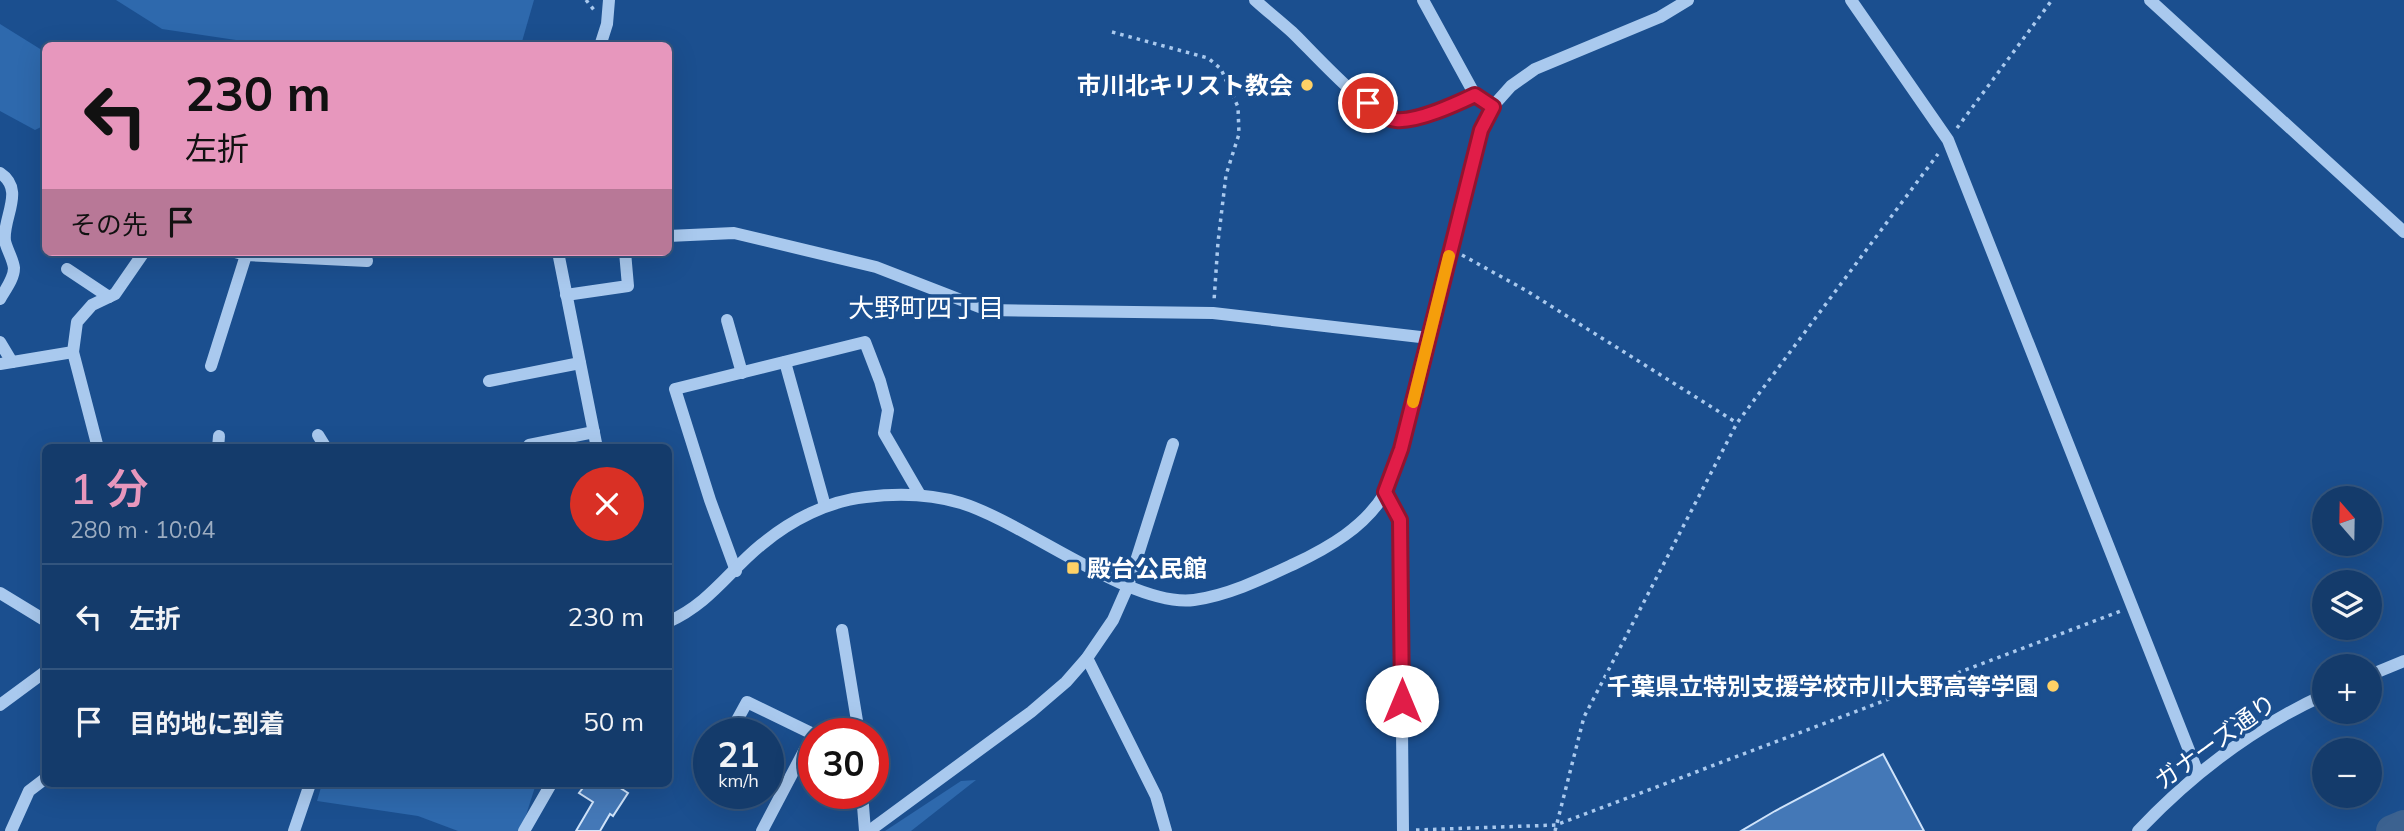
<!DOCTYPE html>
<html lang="ja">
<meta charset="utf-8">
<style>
:root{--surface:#143b6b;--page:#1d4271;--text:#f1f3f6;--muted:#9dadc1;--line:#33557e;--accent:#e797bd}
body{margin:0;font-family:Mulish,"Noto Sans JP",sans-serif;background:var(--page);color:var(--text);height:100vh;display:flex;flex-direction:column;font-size:26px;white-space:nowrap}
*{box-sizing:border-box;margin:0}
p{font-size:23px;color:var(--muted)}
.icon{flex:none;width:38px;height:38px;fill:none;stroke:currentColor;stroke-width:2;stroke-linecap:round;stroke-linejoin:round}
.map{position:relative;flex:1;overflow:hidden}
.sheet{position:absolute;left:42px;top:444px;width:630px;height:343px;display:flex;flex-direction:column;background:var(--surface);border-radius:10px;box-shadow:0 7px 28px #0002,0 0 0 2px var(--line)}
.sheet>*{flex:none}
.hud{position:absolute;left:42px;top:42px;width:630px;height:214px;border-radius:10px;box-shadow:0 7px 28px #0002,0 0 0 2px var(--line);background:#e797bd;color:#111;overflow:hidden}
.needle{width:46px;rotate:340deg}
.fabs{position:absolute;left:2312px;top:486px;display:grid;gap:14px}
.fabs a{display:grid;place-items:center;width:70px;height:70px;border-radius:50%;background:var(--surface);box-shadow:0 7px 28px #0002,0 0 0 2px var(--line);font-size:35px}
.speed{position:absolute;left:693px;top:718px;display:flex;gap:14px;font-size:35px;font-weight:700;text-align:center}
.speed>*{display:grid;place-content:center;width:91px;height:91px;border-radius:50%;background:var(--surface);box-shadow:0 7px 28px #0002,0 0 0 2px var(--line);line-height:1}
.speed small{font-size:18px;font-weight:400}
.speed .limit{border:10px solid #d22;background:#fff;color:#111}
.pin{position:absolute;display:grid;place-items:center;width:60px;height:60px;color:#fff;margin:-30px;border:4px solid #fff;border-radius:50%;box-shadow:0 2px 7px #0007}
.me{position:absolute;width:77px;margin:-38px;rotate:0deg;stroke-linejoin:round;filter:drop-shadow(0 0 5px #0008)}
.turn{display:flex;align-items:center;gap:24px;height:147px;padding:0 28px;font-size:32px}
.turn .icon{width:91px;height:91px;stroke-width:2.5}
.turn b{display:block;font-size:49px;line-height:60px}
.then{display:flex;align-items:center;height:66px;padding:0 28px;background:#0003;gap:14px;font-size:26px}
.round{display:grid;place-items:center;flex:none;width:74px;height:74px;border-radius:37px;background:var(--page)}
.head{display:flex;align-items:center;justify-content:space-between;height:119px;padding:0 28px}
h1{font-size:42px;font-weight:600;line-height:52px;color:var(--accent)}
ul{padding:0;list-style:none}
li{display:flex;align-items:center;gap:21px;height:105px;padding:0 28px;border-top:2px solid var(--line)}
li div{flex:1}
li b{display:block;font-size:26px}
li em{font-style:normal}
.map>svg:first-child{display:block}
.green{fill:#2e69ad}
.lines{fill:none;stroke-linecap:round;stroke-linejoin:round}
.river{stroke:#3c6290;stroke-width:32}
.building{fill:#4478b7;stroke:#cfe3fa;stroke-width:2}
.path{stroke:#a9c9ee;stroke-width:3.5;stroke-dasharray:3.5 5;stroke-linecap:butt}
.minor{stroke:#a9c9ee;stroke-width:12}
.route-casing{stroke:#92132f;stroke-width:18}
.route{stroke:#e11d48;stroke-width:12}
.slow{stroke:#f59e0b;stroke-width:12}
.poi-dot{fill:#ffd166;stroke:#1b4f8f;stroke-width:2.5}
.labels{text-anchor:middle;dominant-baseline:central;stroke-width:7;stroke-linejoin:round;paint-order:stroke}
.poi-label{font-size:24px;font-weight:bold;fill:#fff;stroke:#1b4f8f;text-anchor:end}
.street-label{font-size:24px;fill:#fff;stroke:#1b4f8f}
.neighbourhood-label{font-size:26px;fill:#fff;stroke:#1b4f8f}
</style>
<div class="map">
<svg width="2404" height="831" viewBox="0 0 2404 831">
<rect width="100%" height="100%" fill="#1b4f8f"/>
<g class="green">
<polygon points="116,0 534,0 521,45 269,45 162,29"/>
<polygon points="0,24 45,52 45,125 35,130 0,111"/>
<polygon points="976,780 911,831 885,831 961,781"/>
<polygon points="322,784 530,784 535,787 521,831 458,831 418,816 317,801"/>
</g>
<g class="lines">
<polyline class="river" points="2392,831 2404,826"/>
</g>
<g class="building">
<polygon points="1883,754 1924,831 1741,831 1775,811"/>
<polygon points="586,784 614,784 628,793 613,816 610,814 600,831 576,831 593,802 579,793"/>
</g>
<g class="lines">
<g class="path">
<polyline points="586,0 594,10"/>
<polyline points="1112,32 1208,58 1221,69 1238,107 1239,134 1226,175 1218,242 1214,301"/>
<polyline points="1957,128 2052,0"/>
<polyline points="1462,255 1527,291 1737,423"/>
<polyline points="1416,830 1556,825 2121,611"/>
<polyline points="1555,831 1584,717 1737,423 1938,154"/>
</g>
<g class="minor">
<path d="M1255,0c12,11 25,21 37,32 20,19 81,88 106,88 26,-1 54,-14 77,-25"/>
<polyline points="1423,0 1475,95 1493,107"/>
<polyline points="1851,0 1948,140 2198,773"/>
<polyline points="2150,0 2404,232"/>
<polyline points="600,46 607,24 609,0"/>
<path d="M0,173c26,17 2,45 5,68 2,9 8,18 9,27 0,11 -9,22 -14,31"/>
<polyline points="668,236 734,233 876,267 987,310 1213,313 1429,338"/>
<polyline points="235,252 246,255 367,261 364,252"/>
<polyline points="558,252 597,448"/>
<polyline points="67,269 109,297"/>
<polyline points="566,295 628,286 625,252"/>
<polyline points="727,320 742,373"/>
<polyline points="0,342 12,362"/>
<polyline points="73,352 98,448"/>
<polyline points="785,362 825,506"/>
<polyline points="0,364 73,352 77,322 92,305 115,294 144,252"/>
<polyline points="211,366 247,252"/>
<polyline points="489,381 580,363"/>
<polyline points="318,435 326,448"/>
<polyline points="529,445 594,432"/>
<polyline points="218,448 219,436"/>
<polyline points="1385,492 1400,520 1403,831"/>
<polyline points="736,571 710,500 675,389 865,342 880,381 888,410 884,433 920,495"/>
<polyline points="0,593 46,621"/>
<path d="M668,622c42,-19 60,-50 93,-77 30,-25 67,-44 105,-48 32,-4 65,-3 95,6 65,20 170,105 233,97 35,-5 68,-21 100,-36 34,-16 71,-37 91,-71 7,-13 11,-30 16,-45l80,-318 13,-25 17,-19 24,-17 125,-52 28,-17"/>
<polyline points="842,630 859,733"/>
<polyline points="1087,658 1156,796 1166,831"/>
<polyline points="2370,675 2404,661"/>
<polyline points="0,705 46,671"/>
<polyline points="730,733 747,702 813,734 762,831"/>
<polyline points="862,793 865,831"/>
<polyline points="11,831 29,791 46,778"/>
<polyline points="294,831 310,784"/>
<polyline points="524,831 551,784"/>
<polyline points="869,831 1031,712 1066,682 1087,658 1113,620 1128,586 1173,444"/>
<path d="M2138,831c53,-56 116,-104 186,-136"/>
</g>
</g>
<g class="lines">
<defs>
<path id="route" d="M1368,103c8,7 17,16 28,17 22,2 60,-16 79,-25l18,12 -12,23 -80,319 -16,43 15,28 2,181"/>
</defs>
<use href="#route" class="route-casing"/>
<use href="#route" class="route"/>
<polyline class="slow" points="1413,402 1449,256"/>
</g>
<g class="poi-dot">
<circle cx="1307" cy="85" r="7"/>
<rect x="1066" y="561" width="14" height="14" rx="3.5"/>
<circle cx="2053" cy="686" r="7"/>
</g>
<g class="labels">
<g class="poi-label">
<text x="1293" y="85">市川北キリスト教会</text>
<text x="1087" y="568" text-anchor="start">殿台公民館</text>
<text x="2039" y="686">千葉県立特別支援学校市川大野高等学園</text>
</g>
<g class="street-label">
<text transform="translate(2215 741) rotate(-36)">ガナーズ通り</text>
</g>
<g class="neighbourhood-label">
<text x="926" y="307">大野町四丁目</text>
</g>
</g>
</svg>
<div class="fabs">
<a><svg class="needle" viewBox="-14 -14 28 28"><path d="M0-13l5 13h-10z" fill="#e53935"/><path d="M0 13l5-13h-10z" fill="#9dadc1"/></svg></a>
<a><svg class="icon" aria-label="layers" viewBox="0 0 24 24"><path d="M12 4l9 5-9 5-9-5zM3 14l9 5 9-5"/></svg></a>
<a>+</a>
<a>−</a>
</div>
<div class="speed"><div>21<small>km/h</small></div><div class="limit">30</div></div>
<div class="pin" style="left:1368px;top:103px;background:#d93025"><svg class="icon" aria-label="arrive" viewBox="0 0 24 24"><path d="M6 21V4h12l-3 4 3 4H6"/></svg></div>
<svg class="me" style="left:1402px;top:701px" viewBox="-20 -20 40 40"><circle r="19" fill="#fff"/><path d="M0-13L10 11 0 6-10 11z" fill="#e11d48"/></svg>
<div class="hud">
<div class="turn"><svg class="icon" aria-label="left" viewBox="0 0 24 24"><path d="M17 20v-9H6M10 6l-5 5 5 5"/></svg><div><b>230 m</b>左折</div></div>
<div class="then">その先<svg class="icon" aria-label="arrive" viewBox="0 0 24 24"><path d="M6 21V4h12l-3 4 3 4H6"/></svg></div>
</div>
<section class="sheet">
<div class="head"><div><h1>1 分</h1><p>280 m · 10:04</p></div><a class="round" style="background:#d93025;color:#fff"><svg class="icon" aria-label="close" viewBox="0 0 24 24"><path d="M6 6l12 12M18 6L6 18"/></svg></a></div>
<ul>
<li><svg class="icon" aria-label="left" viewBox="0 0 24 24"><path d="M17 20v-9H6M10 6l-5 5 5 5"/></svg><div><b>左折</b></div><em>230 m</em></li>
<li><svg class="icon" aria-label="arrive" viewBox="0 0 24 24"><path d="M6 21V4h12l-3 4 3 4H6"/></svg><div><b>目的地に到着</b></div><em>50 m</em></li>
</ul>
</section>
</div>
